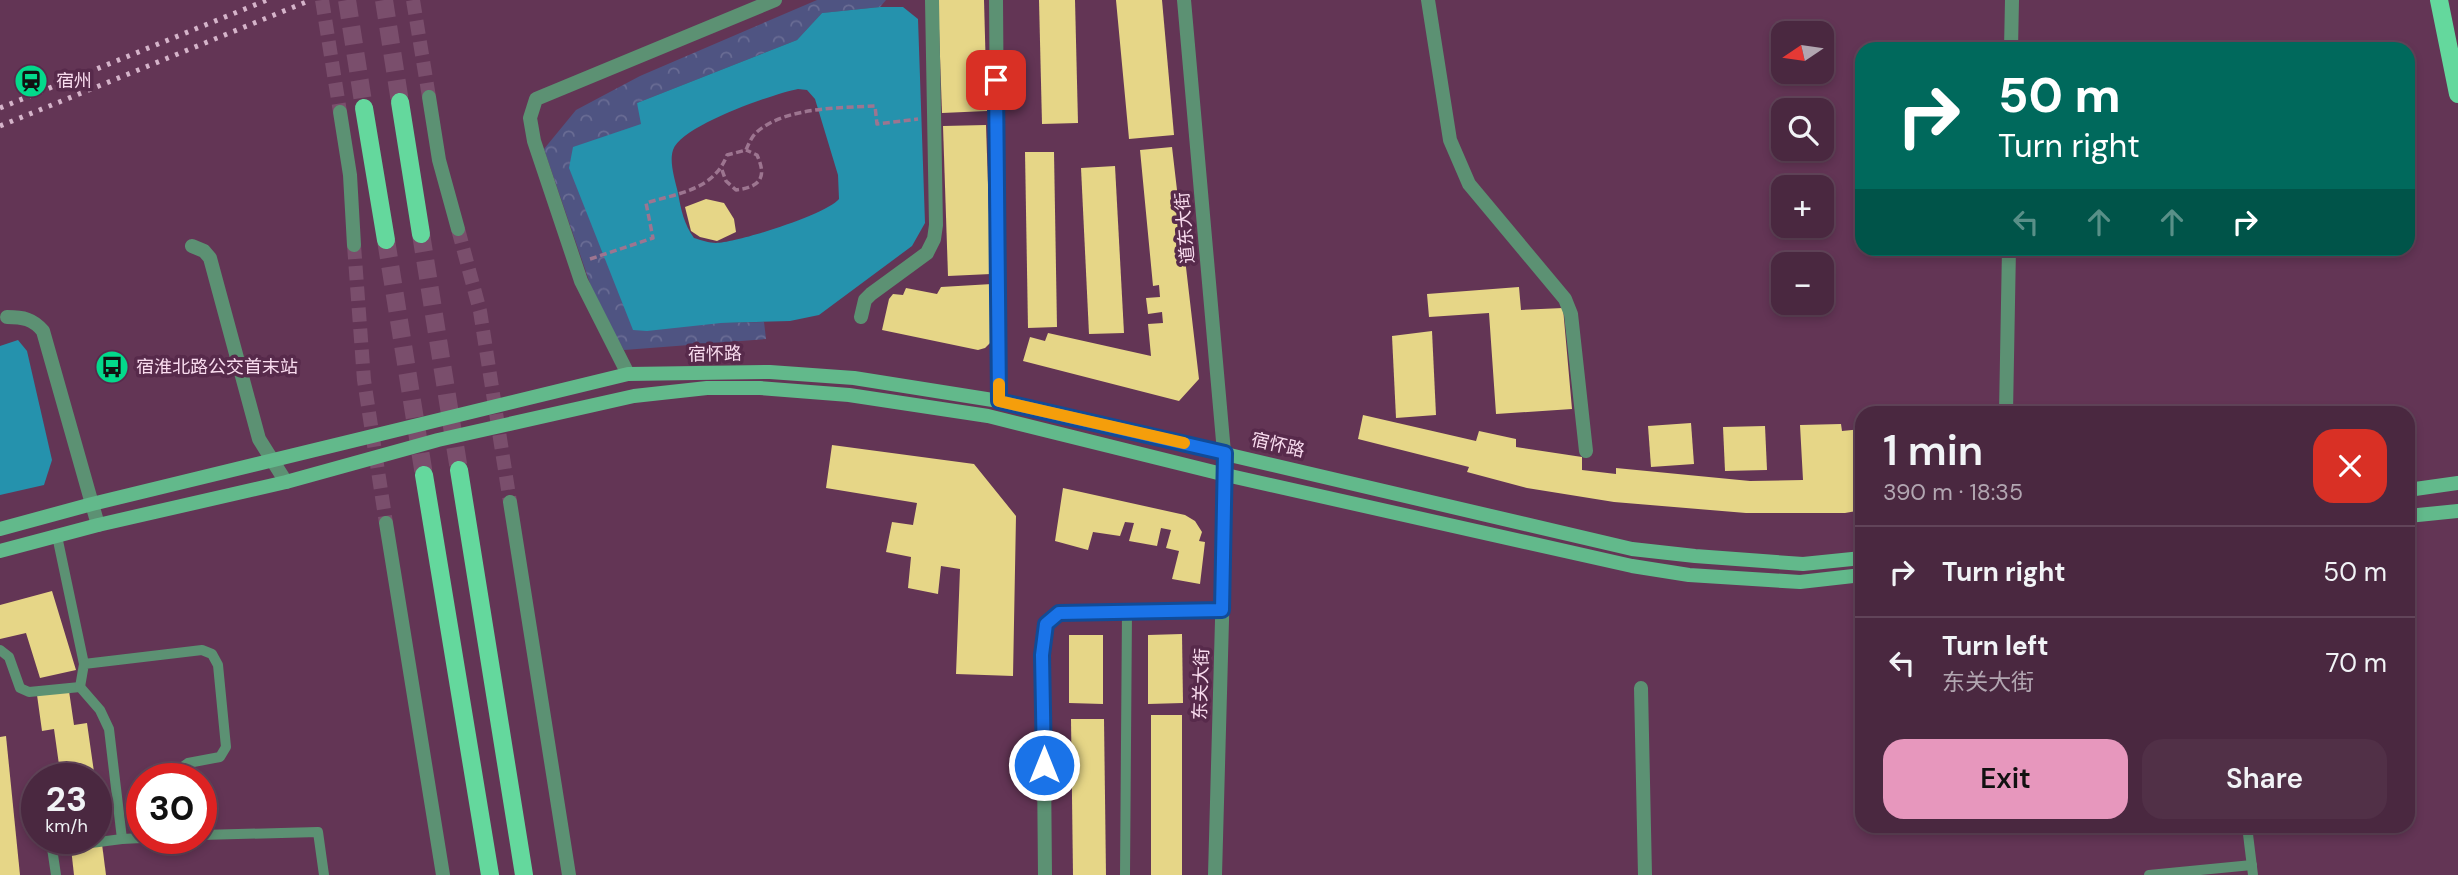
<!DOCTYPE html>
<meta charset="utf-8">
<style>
:root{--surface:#4a2840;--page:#513047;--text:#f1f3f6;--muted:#b2a6b1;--line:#614459;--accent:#e797bd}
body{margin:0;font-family:"DM Sans","Noto Sans SC",sans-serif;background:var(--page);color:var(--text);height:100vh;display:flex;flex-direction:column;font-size:26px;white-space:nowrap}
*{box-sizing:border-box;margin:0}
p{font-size:23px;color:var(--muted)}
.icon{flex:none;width:38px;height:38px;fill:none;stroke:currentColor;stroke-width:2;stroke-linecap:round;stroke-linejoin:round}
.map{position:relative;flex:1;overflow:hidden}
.side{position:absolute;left:1855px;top:406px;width:560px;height:427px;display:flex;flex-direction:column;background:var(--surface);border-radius:21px;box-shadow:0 4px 10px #0003,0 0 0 2px var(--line)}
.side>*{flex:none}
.banner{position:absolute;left:1855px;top:42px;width:560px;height:214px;border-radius:21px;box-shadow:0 4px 10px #0003,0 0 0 2px var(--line);background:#00695c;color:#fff;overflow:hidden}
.needle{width:46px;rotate:257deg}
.buttons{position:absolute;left:1771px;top:21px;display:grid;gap:14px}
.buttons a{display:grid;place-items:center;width:63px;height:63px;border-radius:14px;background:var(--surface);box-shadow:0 4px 10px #0003,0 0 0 2px var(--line);font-size:35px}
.speed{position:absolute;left:21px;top:763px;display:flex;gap:14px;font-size:35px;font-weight:700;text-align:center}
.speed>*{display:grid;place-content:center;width:91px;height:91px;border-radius:50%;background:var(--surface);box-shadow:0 4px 10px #0003,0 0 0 2px var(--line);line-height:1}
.speed small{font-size:18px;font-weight:400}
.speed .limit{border:10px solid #d22;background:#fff;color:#111}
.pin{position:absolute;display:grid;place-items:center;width:60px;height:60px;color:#fff;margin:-30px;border-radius:14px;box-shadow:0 4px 10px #0006}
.me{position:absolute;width:77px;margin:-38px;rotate:0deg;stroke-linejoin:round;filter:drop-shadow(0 0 5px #0008)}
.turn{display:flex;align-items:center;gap:24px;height:147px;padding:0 28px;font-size:32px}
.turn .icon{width:91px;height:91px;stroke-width:2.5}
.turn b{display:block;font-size:49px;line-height:60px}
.lanes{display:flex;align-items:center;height:66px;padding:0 28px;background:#0003;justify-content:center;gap:35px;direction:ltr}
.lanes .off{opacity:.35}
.round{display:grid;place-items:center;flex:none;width:74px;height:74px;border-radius:21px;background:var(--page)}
.overview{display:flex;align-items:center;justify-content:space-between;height:119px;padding:0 28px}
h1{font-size:42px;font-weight:600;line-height:52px}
.button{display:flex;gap:14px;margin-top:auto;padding:14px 28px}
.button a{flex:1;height:80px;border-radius:21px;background:var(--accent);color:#111;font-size:28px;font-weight:600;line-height:80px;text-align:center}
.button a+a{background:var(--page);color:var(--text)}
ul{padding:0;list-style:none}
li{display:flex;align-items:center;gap:21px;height:91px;padding:0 28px;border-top:2px solid var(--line)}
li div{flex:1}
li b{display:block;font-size:26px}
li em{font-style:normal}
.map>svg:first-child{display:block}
.park{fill:url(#park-crowns)}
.water{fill:#2592ad;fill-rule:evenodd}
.building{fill:#e6d687}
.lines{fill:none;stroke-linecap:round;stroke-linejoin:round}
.tertiary-tunnel{stroke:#7a4e6c;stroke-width:14;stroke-dasharray:14 7;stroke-linecap:butt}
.primary-tunnel{stroke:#7a4e6c;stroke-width:18;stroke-dasharray:18 9;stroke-linecap:butt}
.path{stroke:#9d7590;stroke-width:3.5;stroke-dasharray:7 3.5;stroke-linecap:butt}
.service{stroke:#5c9173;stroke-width:10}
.minor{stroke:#5c9173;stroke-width:14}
.tertiary{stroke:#5c9173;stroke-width:14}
.secondary{stroke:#62b98b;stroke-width:14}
.primary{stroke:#64d89d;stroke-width:18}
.rail{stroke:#d5b4ca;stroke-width:5;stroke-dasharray:3.5 7;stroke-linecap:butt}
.route-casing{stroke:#114b97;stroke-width:18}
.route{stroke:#1a73e8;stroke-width:12}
.slow{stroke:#f59e0b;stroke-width:12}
.labels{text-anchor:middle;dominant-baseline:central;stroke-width:7;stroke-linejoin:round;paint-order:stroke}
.poi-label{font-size:18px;fill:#f9dcef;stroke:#572a4b;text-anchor:start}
.street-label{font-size:18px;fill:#f9dcef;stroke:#572a4b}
</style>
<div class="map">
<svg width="2458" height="875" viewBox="0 0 2458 875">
<defs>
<pattern id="park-crowns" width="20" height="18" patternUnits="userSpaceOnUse" patternTransform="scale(1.75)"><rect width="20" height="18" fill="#4f5482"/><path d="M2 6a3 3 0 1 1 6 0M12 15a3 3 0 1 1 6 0" fill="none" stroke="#696c94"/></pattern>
</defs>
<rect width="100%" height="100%" fill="#633555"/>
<polygon class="park" points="817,0 886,0 880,7 822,13 797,40 637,103 721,323 764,322 766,339 624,350 598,307 544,149 576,110 640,76"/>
<g class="water">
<path d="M880,7h23l15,12 7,204 -13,23 -93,69 -29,6 -69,2 -74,8 -14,-1 -64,-162 4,-21 68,-23 -4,-21 160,-63 25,-27zM798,89l9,1 8,9 23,76 1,24c-12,15 -102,44 -123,44 -7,0 -15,-3 -22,-5 -10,-14 -13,-28 -16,-45 -3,-13 -9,-31 -5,-43 9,-25 100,-56 125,-61z"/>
<polygon points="18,340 27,351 52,460 44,485 0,495 0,346"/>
</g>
<g class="building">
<polygon points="938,0 984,0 987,111 942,113"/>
<polygon points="1039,0 1075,0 1078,123 1042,124"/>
<polygon points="1116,0 1162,0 1174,135 1129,139"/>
<polygon points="986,125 991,274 948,276 943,126"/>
<polygon points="1172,147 1199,379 1179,401 1023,361 1030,337 1045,341 1048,333 1151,356 1148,324 1163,323 1162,312 1148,314 1146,298 1160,297 1159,285 1153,286 1140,150"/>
<polygon points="1025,152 1054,152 1057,327 1028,328"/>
<polygon points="1115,166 1124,333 1089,334 1081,168"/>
<polygon points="706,199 724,203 734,219 736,232 717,241 700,237 691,231 685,207"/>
<polygon points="992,284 992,341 985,348 978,350 882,330 889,299 893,294 903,295 906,288 937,294 941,287"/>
<polygon points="1519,287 1521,310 1563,308 1572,409 1496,414 1489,313 1429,317 1427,294"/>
<polygon points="1432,331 1436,415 1396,418 1392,336"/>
<polygon points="1363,415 1476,441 1479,431 1516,439 1516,447 1582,457 1582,470 1616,474 1616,468 1750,481 1803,480 1800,425 1841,424 1842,431 1862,429 1862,510 1845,513 1746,513 1614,502 1527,488 1467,472 1469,467 1358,439"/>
<polygon points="1691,423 1694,464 1651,467 1648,426"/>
<polygon points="1765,426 1767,470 1725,471 1723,427"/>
<polygon points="832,445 974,464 1016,516 1013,676 956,674 960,569 941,566 938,594 908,588 911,557 886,552 892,522 913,525 917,503 826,488"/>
<polygon points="1063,488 1185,515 1195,521 1202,532 1199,541 1205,542 1200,584 1172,579 1179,551 1166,548 1171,530 1161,528 1157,546 1129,541 1134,523 1125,522 1120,536 1093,532 1088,550 1055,541"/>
<polygon points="52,591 76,670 40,678 26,633 0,639 0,605"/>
<polygon points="1182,634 1183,703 1148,704 1148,635"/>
<polygon points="1069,635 1103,635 1103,704 1069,703"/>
<polygon points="69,691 74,725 87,723 95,779 61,779 54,729 42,731 37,695"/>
<rect x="1151" y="715" width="31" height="160"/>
<polygon points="1071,719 1104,719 1106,875 1073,875"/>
<polygon points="6,736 20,875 0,875 0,737"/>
<polygon points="98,801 102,833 96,834 96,802"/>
<polygon points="102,844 106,875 74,875 71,848"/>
</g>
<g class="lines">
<g class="tertiary-tunnel">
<polyline points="322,0 340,112"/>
<polyline points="413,0 429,97"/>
<polyline points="458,229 480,311 510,502"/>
<polyline points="354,245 364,380 386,523"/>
</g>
<g class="primary-tunnel">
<polyline points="347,0 364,108"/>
<polyline points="384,0 400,102"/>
<polyline points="421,234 459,470"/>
<polyline points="386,240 424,475"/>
</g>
<g class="path">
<path d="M722,170l4,11 10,9c25,-3 31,-13 21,-35l-11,-5"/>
<path d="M590,259l63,-21 -7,-35c33,-10 68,-13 81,-48l19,-5c3,-7 6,-14 12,-19 29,-24 81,-23 117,-25l2,18 41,-5"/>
</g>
<g class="service">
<polyline points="57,536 84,664"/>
<polyline points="0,650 9,657 20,688 29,692 80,687 100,710 109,729 122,839 52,848 56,875"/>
<polyline points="80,687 84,664 202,650 212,654 218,665 226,747 220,757 188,763 181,768 181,779"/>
<polyline points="2247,826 2253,875"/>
<polyline points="201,835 318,832 324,875"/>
<polyline points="122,839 142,838"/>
<polyline points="1125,875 1127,611"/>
<polyline points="2149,875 2252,865"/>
</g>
<g class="minor">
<polyline points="996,0 999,401"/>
<polyline points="1184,0 1226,475 1215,875"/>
<polyline points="1428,0 1450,140 1469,184 1565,299 1571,314 1586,451"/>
<polyline points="2011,49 2012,0"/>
<polyline points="192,246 204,251 210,258 259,439 286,482"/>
<path d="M7,317c16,0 26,2 36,14l55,194"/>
<polyline points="861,317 865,300 871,294 927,253 934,239 936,225 932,0"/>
<polyline points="2006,413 2009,248"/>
<polyline points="1641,688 1645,875"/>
<polyline points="1045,875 1043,655 1046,624 1059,613 1222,610"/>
</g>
<g class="tertiary">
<polyline points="429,97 439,160 458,229"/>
<polyline points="340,112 350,175 354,245"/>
<polyline points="628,374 581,281 534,141 530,118 536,99 775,0"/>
<polyline points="510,502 569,875"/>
<polyline points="386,523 443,875"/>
</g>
<g class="secondary">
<polyline points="2408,490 2458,483"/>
<polyline points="2408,516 2458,511"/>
<polyline points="0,529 92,504 628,374 770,372 854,378 999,401 1632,549 1695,556 1803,564 1862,558"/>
<polyline points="0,551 98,525 286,482 438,440 634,396 707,388 760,388 849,395 988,416 1226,475 1632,566 1689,575 1800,582 1862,575"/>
</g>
<g class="primary">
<polyline points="2439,0 2458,94"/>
<polyline points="400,102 421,234"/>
<polyline points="364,108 386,240"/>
<polyline points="459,470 524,875"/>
<polyline points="424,475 490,875"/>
</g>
<g class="rail">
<polyline points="0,108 267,0"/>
<polyline points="0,126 311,0"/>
</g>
</g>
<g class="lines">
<defs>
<polyline id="route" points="996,80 999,401 1225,453 1222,610 1059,613 1046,624 1042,655 1044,765"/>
</defs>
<use href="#route" class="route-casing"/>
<use href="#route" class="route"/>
<polyline class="slow" points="999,384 999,401 1184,443"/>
</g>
<defs>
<symbol id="station-disc" viewBox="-11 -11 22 22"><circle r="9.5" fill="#03d98b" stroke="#572a4b"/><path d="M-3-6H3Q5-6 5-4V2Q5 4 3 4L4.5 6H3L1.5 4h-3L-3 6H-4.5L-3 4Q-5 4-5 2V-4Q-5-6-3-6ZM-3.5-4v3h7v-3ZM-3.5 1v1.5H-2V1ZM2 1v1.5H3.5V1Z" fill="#111"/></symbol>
<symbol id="bus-disc" viewBox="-11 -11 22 22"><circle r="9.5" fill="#03d98b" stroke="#572a4b"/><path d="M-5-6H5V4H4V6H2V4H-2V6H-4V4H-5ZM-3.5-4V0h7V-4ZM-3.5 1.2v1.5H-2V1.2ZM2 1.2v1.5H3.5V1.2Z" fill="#111"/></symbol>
</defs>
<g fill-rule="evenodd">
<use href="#station-disc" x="12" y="62" width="38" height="38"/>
<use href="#bus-disc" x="93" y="348" width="38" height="38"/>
</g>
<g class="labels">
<g class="poi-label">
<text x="56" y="81">宿州</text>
<text x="136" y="367">宿淮北路公交首末站</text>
</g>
<g class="street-label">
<text transform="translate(1185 228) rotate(-95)">道东大街</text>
<text transform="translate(715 354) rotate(-1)">宿怀路</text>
<text transform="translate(1278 445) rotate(13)">宿怀路</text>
<text transform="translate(1201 684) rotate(-88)">东关大街</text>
</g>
</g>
</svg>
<div class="buttons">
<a><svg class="needle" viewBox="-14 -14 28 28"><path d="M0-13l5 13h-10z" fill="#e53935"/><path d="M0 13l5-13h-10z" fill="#b2a6b1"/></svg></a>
<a><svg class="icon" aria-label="search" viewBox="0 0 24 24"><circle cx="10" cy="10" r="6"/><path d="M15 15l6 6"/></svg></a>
<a>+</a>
<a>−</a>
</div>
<div class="speed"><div>23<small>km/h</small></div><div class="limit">30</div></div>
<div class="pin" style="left:996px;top:80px;background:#d93025"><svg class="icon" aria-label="arrive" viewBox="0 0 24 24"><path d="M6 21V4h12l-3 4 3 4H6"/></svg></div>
<svg class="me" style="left:1044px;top:765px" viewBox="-20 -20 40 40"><circle r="17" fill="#1a73e8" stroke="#fff" stroke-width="3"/><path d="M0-11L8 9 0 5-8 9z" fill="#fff"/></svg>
<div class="banner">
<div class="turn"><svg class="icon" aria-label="right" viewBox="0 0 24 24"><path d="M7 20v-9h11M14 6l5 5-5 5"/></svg><div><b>50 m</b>Turn right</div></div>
<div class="lanes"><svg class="icon off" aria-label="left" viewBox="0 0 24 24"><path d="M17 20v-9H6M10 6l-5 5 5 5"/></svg><svg class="icon off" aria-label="ahead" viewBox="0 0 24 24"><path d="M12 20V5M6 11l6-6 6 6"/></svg><svg class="icon off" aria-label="ahead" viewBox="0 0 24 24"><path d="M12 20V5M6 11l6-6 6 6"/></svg><svg class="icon" aria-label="right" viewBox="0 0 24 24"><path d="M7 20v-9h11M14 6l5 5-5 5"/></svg></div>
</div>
<section class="side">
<div class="overview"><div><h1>1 min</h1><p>390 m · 18:35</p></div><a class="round" style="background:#d93025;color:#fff"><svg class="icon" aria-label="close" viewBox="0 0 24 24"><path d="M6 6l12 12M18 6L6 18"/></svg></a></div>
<ul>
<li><svg class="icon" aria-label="right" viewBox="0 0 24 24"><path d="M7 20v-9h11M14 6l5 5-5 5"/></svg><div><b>Turn right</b></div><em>50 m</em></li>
<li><svg class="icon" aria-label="left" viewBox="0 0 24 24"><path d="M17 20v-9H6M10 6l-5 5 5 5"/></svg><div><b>Turn left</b><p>东关大街</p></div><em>70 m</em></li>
</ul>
<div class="button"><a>Exit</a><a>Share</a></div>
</section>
</div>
